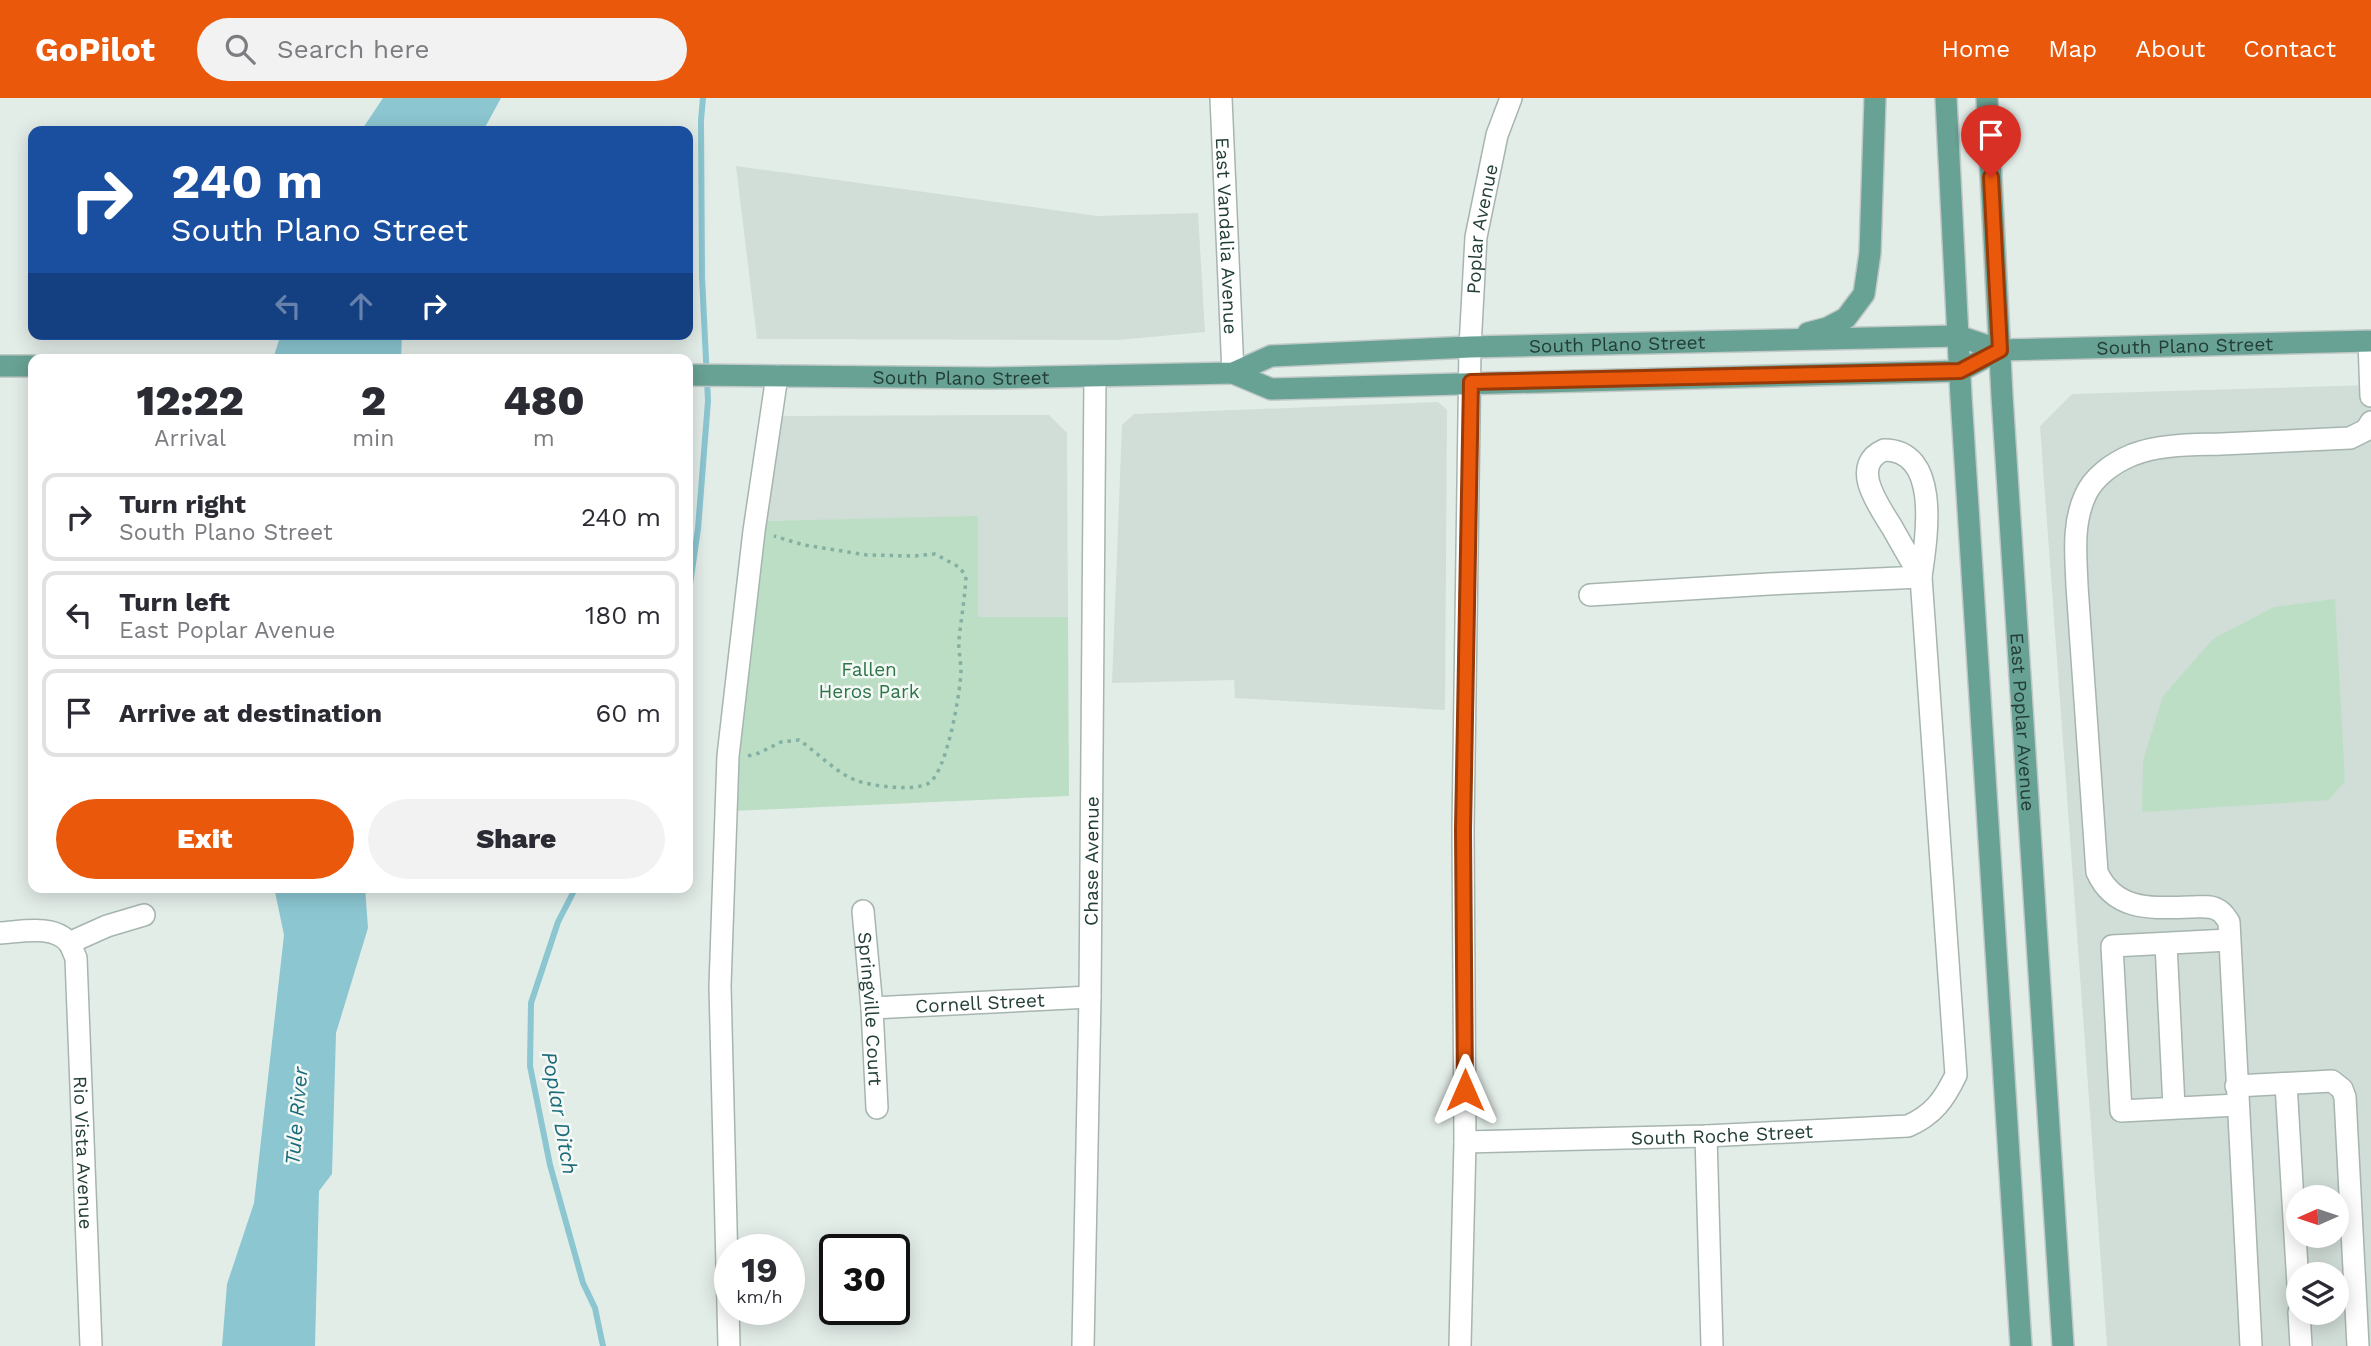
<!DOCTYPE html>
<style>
:root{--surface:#fff;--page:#f2f2f3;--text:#2b2b33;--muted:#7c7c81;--line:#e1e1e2;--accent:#ea580c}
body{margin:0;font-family:"Work Sans",sans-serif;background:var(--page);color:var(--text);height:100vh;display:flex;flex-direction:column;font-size:26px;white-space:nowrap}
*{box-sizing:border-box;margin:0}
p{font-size:23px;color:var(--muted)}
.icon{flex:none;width:38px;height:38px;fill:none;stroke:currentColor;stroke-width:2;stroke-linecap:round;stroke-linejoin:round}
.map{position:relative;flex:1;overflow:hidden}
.panel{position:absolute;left:28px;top:256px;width:665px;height:539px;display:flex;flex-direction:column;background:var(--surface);border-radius:14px;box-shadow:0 4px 18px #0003}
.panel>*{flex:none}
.top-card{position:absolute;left:28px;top:28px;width:665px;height:214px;border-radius:14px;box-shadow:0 4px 18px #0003;background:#1a4fa0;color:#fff;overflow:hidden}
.needle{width:46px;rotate:267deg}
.buttons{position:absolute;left:2286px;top:1087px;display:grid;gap:14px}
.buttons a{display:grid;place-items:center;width:63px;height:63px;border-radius:50%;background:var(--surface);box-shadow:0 4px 18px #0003;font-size:35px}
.speed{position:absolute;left:714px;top:1136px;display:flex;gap:14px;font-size:35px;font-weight:700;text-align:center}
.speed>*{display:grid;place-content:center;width:91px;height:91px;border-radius:50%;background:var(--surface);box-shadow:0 4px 18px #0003;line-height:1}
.speed small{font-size:18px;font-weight:400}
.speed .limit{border:4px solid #111;border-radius:10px;background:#fff;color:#111}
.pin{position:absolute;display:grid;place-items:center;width:60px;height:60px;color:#fff;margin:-72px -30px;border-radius:50% 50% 50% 0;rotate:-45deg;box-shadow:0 0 7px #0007}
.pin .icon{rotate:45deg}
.me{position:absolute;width:77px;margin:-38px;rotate:0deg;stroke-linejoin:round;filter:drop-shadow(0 0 5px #0008)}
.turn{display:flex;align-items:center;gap:24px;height:147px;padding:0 28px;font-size:32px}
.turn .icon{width:91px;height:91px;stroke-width:2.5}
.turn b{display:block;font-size:49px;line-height:60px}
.lanes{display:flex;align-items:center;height:66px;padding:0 28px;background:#0003;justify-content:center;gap:35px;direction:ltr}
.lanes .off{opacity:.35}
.eta{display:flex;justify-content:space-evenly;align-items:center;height:119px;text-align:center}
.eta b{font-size:42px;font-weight:800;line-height:49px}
.action{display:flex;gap:14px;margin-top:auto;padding:14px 28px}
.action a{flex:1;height:80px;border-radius:42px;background:var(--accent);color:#fff;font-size:28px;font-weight:800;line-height:80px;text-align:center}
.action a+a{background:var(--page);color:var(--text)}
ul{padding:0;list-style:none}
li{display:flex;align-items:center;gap:21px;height:88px;margin:0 14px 10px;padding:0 14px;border:4px solid var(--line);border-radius:14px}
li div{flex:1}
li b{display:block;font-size:26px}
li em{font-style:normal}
header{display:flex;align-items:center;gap:42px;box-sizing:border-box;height:98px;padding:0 35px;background:var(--accent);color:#fff}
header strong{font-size:33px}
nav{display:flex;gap:38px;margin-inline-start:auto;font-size:24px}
.search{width:490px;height:63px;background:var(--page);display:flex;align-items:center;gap:18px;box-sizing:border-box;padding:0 24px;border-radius:38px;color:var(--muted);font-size:26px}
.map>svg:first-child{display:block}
.built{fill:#d1ddd7;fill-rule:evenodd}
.green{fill:#bcdec5}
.water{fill:#8bc6d1}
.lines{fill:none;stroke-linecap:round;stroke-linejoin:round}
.stream{stroke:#8bc6d1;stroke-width:6}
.minor-casing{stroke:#a6b5af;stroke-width:24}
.major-casing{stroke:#c1c9c7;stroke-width:24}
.path{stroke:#83b0a3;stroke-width:3.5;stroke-dasharray:3.5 5;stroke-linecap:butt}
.minor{stroke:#fff;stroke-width:21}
.major{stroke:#68a294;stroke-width:21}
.route-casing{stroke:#983908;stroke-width:18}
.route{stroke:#ea580c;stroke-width:12}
.labels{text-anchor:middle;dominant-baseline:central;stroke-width:5;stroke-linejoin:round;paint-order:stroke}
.street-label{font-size:19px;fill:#233e37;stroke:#f4f9f6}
.park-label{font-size:19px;fill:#2d7549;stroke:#f4f9f6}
.water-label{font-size:21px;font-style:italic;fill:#1c6a7a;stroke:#f4f9f6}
</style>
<header>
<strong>GoPilot</strong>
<div class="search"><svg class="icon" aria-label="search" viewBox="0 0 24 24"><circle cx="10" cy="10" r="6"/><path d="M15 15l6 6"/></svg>Search here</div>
<nav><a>Home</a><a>Map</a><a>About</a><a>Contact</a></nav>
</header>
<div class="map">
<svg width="2371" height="1248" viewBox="0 0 2371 1248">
<rect width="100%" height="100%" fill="#e3ede8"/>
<g class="built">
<polygon points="736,68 1097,118 1198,115 1205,234 1118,242 757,241"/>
<path d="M2371,287v961h-264l-67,-920 32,-32zM2298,1099h38v39h-38zM2298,1176h38v38h-38z"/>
<polygon points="1438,304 1447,312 1445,612 1235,600 1234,582 1112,585 1122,327 1134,316"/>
<polygon points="1049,317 1067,335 1068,519 978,519 978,419 763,423 783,318"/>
</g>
<g class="green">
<polygon points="978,418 978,519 1068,519 1069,698 732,713 763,423"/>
<polygon points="2335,501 2345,683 2329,702 2142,714 2143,663 2163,598 2213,541 2274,509"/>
</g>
<g class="water">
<polygon points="383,0 501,0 483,33 361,33"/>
<polygon points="281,236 402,236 401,261 273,261"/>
<polygon points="274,789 365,789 368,830 336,935 332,1076 319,1093 315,1248 222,1248 227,1186 254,1105 284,837"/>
</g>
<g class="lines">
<g class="stream">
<polyline points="688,500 698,431 708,303 702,179 701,22 703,0"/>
<polyline points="576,789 558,824 531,905 530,968 550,1067 583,1185 595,1210 603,1248"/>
</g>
<defs>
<g id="minor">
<path id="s1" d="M1221,0l12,275"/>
<polyline points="2369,243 2371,298"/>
<polyline points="1590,497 1769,486 1921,479"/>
<path id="s2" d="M863,813l9,97 5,100"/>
<path id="s3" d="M0,835c21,-1 54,-9 69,10 3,4 5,11 7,15l15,388"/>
<polyline points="2229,842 2112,848 2121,1013 2237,1007"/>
<polyline points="69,845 107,828 144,817"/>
<polyline points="2166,846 2174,1009"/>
<path id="s4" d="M872,910l218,-11"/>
<polyline points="2286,986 2298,1187"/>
<polyline points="2236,988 2332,983 2342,991 2345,999 2358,1248"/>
<polyline points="1706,1038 1712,1248"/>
<path id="s5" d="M1465,1044l241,-6 202,-10c25,-11 36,-26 48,-51l-35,-498c5,-36 21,-127 -37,-127 -36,16 -4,57 9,79 9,16 18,32 28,48"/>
<polyline points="2299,1214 2301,1248"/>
<polyline points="729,1248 720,888 728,658 754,433 777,278"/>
<path id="s6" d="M1083,1248l7,-349 5,-621"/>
<path id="s7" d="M1460,1248l5,-204 -2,-313 7,-482 6,-110 21,-102 14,-37"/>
<path d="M2251,1248l-22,-424c-3,-4 -6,-10 -11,-12 -8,-5 -18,-3 -27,-3 -38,1 -76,5 -94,-35l-20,-286c-1,-30 -5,-61 8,-90 8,-19 28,-33 47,-41 28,-11 61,-10 90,-11 43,-2 85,-4 128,-6l16,-8 5,-8"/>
</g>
<g id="major">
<polyline points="1946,0 1961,299 2021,1248"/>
<path id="s8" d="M1987,0l15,298 61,950"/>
<polyline points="1808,235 1827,230 1846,220 1864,196 1870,155 1875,0"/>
<polyline points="0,268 33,268"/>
<polyline points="1233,275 1271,291 1960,273 2000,252"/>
<path id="s9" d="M688,277l303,3 242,-5 38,-17 199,-9 488,-11 42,14 371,-9"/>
</g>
</defs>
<use href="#minor" class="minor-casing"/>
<use href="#major" class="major-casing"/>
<path class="path" d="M748,658l11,-3 22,-11 18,-2c19,13 35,31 56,40 15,6 60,12 74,3 18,-12 31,-89 32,-111 0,-11 -3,-22 -2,-32 2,-21 6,-42 7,-64l-7,-9 -24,-13 -21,2 -47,-1 -63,-10 -30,-9"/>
<use href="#minor" class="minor"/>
<use href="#major" class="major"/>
</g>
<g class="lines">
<defs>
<polyline id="route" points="1465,992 1463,732 1471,284 1960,273 2000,252 1991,79"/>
</defs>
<use href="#route" class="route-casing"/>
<use href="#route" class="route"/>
</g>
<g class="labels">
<g class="street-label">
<text stroke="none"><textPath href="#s7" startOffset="1118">Poplar Avenue</textPath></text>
<text stroke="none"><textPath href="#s1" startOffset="138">East Vandalia Avenue</textPath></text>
<text stroke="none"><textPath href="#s9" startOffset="933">South Plano Street</textPath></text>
<text stroke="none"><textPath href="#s9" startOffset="1503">South Plano Street</textPath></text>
<text stroke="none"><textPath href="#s9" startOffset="273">South Plano Street</textPath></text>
<text stroke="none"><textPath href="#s8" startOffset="625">East Poplar Avenue</textPath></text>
<text stroke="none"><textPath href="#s6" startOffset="485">Chase Avenue</textPath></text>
<text stroke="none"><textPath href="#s4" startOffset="108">Cornell Street</textPath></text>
<text stroke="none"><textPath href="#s2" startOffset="98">Springville Court</textPath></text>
<text stroke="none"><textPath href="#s5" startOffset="257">South Roche Street</textPath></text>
<text stroke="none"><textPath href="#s3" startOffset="284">Rio Vista Avenue</textPath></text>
</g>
<g class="park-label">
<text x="869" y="571">Fallen<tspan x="869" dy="22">Heros Park</tspan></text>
</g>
<g class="water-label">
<text transform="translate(560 1015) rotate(80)">Poplar Ditch</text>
<text transform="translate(296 1018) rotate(-85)">Tule River</text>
</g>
</g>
</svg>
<div class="buttons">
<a><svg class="needle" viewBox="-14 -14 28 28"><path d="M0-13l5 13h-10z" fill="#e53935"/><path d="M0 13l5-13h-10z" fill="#7c7c81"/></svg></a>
<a><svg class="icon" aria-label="layers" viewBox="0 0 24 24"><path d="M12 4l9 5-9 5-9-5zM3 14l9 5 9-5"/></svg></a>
</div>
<div class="speed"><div>19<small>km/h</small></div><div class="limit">30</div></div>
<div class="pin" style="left:1991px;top:79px;background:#d93025"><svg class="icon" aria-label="arrive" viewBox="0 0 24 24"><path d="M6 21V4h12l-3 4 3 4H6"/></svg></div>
<svg class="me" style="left:1465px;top:992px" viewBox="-20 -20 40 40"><path d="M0-17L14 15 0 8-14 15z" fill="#ea580c" stroke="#fff" stroke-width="4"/></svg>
<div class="top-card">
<div class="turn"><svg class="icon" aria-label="right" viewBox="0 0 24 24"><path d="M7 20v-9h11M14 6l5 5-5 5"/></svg><div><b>240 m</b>South Plano Street</div></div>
<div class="lanes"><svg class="icon off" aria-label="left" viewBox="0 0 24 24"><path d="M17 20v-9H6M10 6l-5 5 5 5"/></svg><svg class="icon off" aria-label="ahead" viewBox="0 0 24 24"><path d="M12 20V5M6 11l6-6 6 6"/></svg><svg class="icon" aria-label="right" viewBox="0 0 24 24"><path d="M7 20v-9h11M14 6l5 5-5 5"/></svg></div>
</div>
<section class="panel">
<div class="eta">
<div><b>12:22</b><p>Arrival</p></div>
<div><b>2</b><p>min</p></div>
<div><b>480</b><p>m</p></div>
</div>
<ul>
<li><svg class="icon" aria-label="right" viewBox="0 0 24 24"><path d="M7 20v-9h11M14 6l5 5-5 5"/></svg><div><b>Turn right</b><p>South Plano Street</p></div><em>240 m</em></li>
<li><svg class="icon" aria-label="left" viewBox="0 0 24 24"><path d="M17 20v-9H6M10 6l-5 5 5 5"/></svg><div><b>Turn left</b><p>East Poplar Avenue</p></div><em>180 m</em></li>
<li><svg class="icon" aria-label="arrive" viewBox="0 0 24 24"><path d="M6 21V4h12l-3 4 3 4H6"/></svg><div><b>Arrive at destination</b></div><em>60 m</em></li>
</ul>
<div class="action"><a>Exit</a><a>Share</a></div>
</section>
</div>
